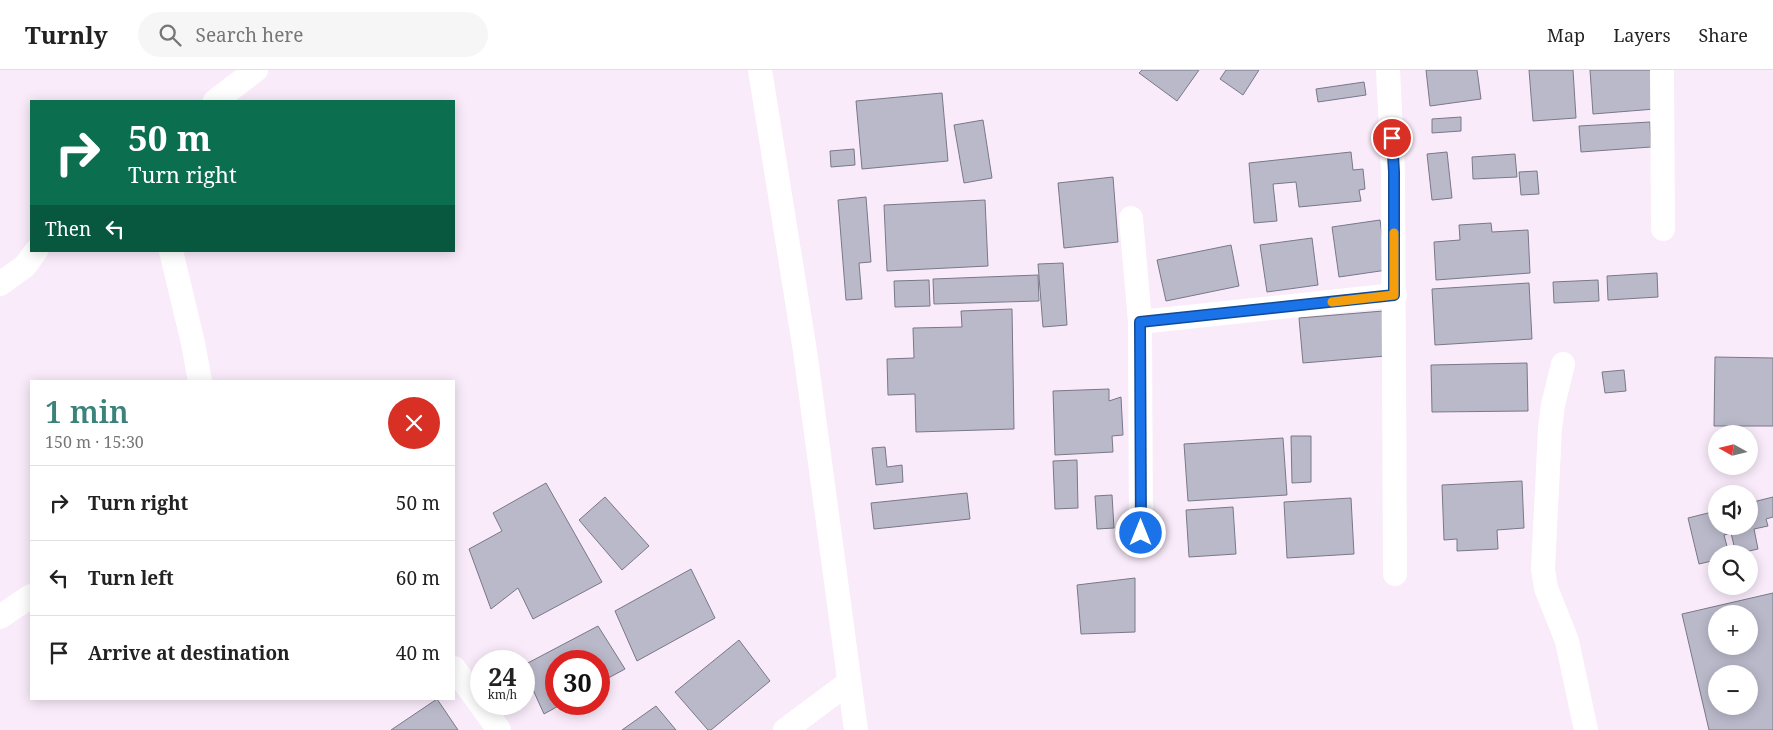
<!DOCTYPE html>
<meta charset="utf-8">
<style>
:root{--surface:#fff;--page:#f6f6f6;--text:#222;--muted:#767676;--line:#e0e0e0;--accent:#3b827b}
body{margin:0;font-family:"Noto Serif",serif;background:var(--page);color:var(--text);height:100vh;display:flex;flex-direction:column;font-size:19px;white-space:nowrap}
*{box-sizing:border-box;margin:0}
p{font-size:16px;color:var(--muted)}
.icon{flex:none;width:28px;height:28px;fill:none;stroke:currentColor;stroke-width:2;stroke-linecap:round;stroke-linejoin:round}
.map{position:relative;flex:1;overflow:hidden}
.panel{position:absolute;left:30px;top:310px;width:425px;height:320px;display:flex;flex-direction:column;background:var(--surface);border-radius:0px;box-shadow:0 2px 12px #0003}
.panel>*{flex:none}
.banner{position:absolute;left:30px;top:30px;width:425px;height:152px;border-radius:0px;box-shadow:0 2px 12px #0003;background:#0b6e4f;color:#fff;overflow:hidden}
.needle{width:32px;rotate:278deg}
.tools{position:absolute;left:1708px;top:355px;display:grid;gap:10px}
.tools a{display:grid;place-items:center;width:50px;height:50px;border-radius:50%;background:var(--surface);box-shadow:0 2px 12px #0003;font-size:25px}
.speed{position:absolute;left:470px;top:580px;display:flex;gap:10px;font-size:25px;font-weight:700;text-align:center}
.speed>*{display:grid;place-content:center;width:65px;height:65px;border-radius:50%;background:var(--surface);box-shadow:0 2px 12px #0003;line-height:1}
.speed small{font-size:12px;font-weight:400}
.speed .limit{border:8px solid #d22;background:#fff;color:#111}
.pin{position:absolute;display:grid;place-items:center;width:42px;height:42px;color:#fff;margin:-21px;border:2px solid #fff;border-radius:50%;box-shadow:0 1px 5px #0007}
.me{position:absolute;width:55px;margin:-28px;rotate:0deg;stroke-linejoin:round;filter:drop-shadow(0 0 4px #0008)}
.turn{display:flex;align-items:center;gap:18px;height:105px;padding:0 15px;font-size:22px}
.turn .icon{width:65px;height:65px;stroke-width:2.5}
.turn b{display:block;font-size:35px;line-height:42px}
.then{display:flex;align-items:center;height:48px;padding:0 15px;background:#0003;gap:10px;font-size:19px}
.round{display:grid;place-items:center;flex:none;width:52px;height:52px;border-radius:26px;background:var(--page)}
.overview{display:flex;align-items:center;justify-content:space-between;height:85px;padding:0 15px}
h1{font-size:30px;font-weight:600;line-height:38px;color:var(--accent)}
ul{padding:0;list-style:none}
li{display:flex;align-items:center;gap:15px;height:75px;padding:0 15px;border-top:1px solid var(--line)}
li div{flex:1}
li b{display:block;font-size:19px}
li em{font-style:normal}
header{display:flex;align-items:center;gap:30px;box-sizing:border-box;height:70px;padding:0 25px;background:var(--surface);border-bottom:1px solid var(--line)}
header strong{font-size:24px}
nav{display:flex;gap:28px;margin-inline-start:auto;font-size:18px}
.search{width:350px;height:45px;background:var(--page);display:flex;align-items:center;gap:12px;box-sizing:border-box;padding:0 18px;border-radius:28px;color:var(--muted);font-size:19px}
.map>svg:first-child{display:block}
.building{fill:#bab9ca;stroke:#797888;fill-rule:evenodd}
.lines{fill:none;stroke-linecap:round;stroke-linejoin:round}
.street{stroke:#fff;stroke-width:24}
.route-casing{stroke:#114b97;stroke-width:12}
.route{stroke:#1a73e8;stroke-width:9}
.slow{stroke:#f59e0b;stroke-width:9}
</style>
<header>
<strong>Turnly</strong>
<div class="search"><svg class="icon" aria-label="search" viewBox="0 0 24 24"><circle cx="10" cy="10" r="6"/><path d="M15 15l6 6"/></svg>Search here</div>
<nav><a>Map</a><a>Layers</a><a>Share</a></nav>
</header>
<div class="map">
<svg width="1773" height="660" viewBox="0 0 1773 660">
<rect width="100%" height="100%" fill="#f9ebfa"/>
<g class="building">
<polygon points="1142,0 1199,0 1177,31 1139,3"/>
<polygon points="1226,0 1259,0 1243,25 1220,9"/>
<polygon points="1426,0 1477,0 1481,29 1430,36"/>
<polygon points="1529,0 1573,0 1576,48 1533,51"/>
<polygon points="1590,0 1652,0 1655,39 1593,44"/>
<polygon points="1364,12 1366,25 1318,32 1316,19"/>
<polygon points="942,23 948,91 862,99 856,31"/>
<polygon points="1461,47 1461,61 1432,63 1432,49"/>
<polygon points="983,50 992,108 964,113 954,55"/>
<polygon points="1650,52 1651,77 1581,82 1579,56"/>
<polygon points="854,79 855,95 831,97 830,81"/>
<polygon points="1351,82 1353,100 1363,99 1365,119 1359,120 1361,131 1299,137 1296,112 1273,114 1277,151 1254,153 1249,93"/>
<polygon points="1447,82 1452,128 1432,130 1427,84"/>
<polygon points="1515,84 1517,107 1473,109 1472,87"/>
<polygon points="1537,101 1539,124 1521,125 1519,102"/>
<polygon points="1113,107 1118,172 1064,178 1058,113"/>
<polygon points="866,127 871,192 859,193 862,229 846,230 838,130"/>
<polygon points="985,130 988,196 887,201 884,135"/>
<polygon points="1380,150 1387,200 1339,207 1332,157"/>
<polygon points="1491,153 1492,162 1528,160 1530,203 1436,210 1434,172 1460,170 1459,155"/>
<polygon points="1312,168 1318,215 1267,222 1260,175"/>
<polygon points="1231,175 1239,216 1166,231 1157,190"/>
<polygon points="1063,193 1067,255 1043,257 1038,194"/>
<polygon points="1657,203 1658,227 1608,230 1607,206"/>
<polygon points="1038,205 1039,231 934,234 933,209"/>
<polygon points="929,210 930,236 895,237 894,211"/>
<polygon points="1598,210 1599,231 1554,233 1553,212"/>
<polygon points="1529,213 1532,269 1435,275 1432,219"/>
<polygon points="1012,239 1014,359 916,362 915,324 888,325 887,289 914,288 913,258 962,257 961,241"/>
<polygon points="1383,241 1386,286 1303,293 1299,248"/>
<polygon points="1715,287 1773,288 1773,356 1714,356"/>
<polygon points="1527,293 1528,341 1432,342 1431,295"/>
<polygon points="1624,300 1626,321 1605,323 1602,302"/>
<polygon points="1109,319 1109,331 1121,327 1123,365 1112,366 1113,382 1055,385 1053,321"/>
<polygon points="1291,366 1311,366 1311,412 1292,413"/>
<polygon points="1283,368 1287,425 1188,431 1184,374"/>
<polygon points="885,377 887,397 902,395 903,412 876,415 872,378"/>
<polygon points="1077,390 1078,438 1055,439 1053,391"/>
<polygon points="1522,411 1524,458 1497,460 1498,479 1457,481 1457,469 1444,470 1442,415"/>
<polygon points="546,413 602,512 533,549 518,518 491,539 469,479 502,461 493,443"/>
<polygon points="967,423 970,449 874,459 871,433"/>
<polygon points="1112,425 1114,458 1097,459 1095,426"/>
<polygon points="605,427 649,476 622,500 579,450"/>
<polygon points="1773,427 1773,447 1766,449 1768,456 1754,459 1758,479 1736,484 1731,463 1724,465 1729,484 1716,484 1716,490 1699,494 1688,448 1716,441 1716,456 1749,456 1749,433"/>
<polygon points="1351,428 1354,484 1287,488 1284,432"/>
<polygon points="1233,437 1236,484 1189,487 1186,440"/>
<polygon points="691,499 715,548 637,591 615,541"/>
<polygon points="1135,508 1135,562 1081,564 1077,515"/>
<path d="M1773,523v137h-64l-27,-116zM1716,544h33v32h-33zM1716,604h33v32h-33z"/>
<polygon points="598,556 625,599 599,613 599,591 556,591 556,634 562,634 544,644 524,600 524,595"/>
<polygon points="739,570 770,611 711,660 708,660 675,622"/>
<polygon points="437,629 458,660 391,660"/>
<polygon points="656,636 676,660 622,660"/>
</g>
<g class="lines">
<g class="street">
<polyline points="760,0 805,281 856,660"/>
<polyline points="1388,0 1393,102 1395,504"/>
<polyline points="1662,0 1663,159"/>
<polyline points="215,31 256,0"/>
<polyline points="1131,148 1140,252 1141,463"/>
<polyline points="171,181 193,273 200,311"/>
<polyline points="0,214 25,196 36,181"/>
<polyline points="1140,252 1395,225"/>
<polyline points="1563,294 1553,335 1550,359 1543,499 1546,518 1567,571 1586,660"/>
<polyline points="0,547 31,526"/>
<polyline points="454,598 499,660"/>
<polyline points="785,660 848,613"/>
</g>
</g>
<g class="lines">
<defs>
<polyline id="route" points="1141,463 1140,252 1394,225 1394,102 1392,68"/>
</defs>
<use href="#route" class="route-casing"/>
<use href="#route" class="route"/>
<polyline class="slow" points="1332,232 1394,225 1394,163"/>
</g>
</svg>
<div class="tools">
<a><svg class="needle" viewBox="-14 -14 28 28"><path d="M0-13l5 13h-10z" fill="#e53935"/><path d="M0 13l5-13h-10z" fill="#767676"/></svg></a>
<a><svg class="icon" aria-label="sound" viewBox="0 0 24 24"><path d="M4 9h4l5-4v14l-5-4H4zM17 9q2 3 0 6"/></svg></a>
<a><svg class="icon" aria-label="search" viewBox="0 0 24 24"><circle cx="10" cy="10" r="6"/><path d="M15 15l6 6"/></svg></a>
<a>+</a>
<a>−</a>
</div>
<div class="speed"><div>24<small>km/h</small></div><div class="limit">30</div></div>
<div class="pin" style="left:1392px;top:68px;background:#d93025"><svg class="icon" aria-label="arrive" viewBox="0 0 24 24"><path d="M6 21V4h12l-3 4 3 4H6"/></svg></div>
<svg class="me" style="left:1141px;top:463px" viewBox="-20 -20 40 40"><circle r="17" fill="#1a73e8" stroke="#fff" stroke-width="3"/><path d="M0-11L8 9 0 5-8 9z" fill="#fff"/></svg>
<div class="banner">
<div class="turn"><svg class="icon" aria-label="right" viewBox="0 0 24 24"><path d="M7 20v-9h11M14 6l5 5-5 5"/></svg><div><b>50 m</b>Turn right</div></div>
<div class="then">Then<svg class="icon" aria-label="left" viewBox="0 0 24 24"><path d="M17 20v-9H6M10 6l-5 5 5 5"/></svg></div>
</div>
<section class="panel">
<div class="overview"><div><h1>1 min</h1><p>150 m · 15:30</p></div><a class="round" style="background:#d93025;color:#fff"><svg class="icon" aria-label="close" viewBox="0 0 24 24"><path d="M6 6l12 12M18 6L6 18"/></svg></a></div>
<ul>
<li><svg class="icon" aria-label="right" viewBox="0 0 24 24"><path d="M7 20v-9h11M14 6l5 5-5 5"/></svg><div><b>Turn right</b></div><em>50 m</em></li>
<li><svg class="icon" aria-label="left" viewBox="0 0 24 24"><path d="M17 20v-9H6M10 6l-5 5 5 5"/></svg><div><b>Turn left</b></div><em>60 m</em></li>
<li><svg class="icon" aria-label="arrive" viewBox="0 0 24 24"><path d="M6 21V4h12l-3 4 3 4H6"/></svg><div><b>Arrive at destination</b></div><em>40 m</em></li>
</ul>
</section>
</div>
